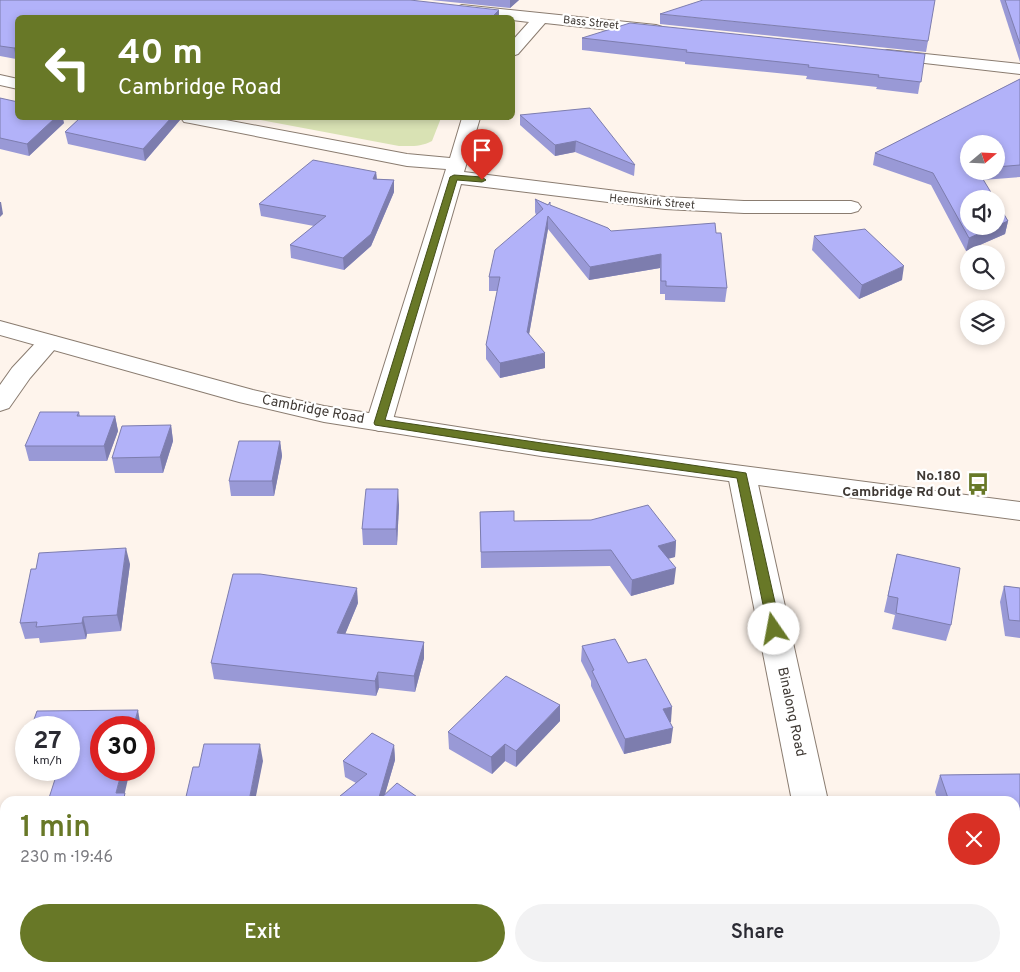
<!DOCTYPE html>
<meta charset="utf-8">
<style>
:root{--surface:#fff;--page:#f2f2f3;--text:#2b2b33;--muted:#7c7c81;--accent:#687827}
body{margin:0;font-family:Overpass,sans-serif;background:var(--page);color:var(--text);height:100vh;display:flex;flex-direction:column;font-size:19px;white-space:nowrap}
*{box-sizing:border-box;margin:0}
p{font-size:16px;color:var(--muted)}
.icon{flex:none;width:28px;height:28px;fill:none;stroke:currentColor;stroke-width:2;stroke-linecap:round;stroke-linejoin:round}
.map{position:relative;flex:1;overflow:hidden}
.sheet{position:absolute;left:0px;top:796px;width:1020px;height:176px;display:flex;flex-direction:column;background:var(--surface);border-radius:15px 15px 0 0;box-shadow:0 2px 8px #0003}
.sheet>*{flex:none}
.banner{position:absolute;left:15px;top:15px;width:500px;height:105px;border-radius:8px;box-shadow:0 2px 8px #0003;background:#687827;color:#fff;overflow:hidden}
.needle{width:32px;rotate:71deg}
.controls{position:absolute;left:960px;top:135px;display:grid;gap:10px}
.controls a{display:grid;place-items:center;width:45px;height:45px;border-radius:50%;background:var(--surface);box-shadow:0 2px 8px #0003;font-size:25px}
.speed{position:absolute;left:15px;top:716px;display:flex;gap:10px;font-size:25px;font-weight:700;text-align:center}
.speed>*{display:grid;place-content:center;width:65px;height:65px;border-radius:50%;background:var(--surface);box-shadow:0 2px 8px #0003;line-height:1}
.speed small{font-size:12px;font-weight:400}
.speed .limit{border:8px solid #d22;background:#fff;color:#111}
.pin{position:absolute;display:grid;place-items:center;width:42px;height:42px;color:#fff;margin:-51px -21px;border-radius:50% 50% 50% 0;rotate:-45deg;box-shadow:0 0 5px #0007}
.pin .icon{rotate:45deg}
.me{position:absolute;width:55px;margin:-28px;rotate:348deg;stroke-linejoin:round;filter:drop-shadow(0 0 4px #0008)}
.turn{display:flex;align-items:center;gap:18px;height:105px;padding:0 20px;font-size:22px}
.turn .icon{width:65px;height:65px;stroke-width:2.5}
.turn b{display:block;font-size:35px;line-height:42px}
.round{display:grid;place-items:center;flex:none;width:52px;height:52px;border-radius:26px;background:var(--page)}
.head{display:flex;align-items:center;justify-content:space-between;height:85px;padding:0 20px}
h1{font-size:30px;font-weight:600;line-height:38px;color:var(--accent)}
.cta{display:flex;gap:10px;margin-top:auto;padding:10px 20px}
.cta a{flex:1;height:58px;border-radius:30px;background:var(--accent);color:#fff;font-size:20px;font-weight:600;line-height:58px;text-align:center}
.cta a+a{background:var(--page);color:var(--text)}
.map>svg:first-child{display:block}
.green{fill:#d9e2b4}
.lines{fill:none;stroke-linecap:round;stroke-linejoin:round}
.street-casing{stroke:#8a7c70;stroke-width:2}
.secondary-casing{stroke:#8a7c70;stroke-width:2}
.street{fill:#fff;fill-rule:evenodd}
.secondary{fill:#fff;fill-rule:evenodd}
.wall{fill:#9999d6;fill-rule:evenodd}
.shaded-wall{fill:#7d7dae}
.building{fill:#b2b2f9;stroke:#7d7dae}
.route{fill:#687827;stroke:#444e19}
.labels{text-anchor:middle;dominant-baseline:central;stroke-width:4.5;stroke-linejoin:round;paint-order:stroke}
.far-street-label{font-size:11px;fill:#3f3934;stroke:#fff}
.street-label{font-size:14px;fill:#3f3934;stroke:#fff}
.poi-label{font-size:14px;font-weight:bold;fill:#3f3934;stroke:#fff;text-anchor:end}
</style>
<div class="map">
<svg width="1020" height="972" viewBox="0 0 1020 972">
<rect width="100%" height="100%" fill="#fef4ec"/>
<path class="green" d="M250,118h191l-9,23c-11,6 -21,5 -33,5z"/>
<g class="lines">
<defs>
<g id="street">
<polygon points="462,5 656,25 662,27 664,30 662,33 656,35 545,23 518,54 512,56 512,41 529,22 512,20 512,18 490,18 457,13 454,10 457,7"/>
<polygon points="887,50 1020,64 1020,74 881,58 879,55 881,52"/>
<polygon points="0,75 18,79 18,89 0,85"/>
<polygon points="181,118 215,118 407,154 450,158 462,118 480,118 464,172 665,197 744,201 851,201 858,203 861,207 858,211 851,213 744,213 665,209 461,184 392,423 388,428 379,431 370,428 366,423 446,169 407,166 190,123 184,122"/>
<polygon points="49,335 57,337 61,342 30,378 9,408 0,411 0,385 12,368 41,337"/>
<polygon points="742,467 752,469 756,475 828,801 792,801 728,475 732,469"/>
<polygon points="569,968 609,968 608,972 568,972"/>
<polygon points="829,968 869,968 870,972 830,972"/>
</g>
<polygon id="secondary" points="0,321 253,390 324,406 541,440 1020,502 1020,520 541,456 324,422 239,402 0,335"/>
</defs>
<use href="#street" class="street-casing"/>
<use href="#secondary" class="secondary-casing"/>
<use href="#street" class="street"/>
<use href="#secondary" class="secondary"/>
</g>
<g class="wall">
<polygon points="0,0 18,18 18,58 16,59 0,56"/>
<polygon points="431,0 519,0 510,8"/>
<polygon points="1000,0 1020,0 1020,62"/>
<polygon points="660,14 928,41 926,52 660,24"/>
<polygon points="582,38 925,54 918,94 876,89 877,87 806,79 807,76 685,64 685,62 582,50"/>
<path d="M1020,79v98l-37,3 25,41 -3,13 -39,17 -35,-66 -58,-20 2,-12zM996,144v27h-27z"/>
<polygon points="0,98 64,123 29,156 0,149"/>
<polygon points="520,115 635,165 634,176 575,152 555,156 520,125"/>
<polygon points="80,118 180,118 180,120 145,161 68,144 65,132"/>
<polygon points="376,172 377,179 394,180 394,192 371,246 344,270 291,258 290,245 314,226 261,216 259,204"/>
<polygon points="535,199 611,231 716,233 727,288 725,302 665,300 665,294 660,294 660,268 589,280 548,229 529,334 545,368 500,378 486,359 486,345 497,291 489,291 489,277 536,215 535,212"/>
<polygon points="814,236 902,280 859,299 812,250"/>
<polygon points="79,412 80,416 115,416 118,431 107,461 29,461 25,446"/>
<polygon points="171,425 173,441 163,473 115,473 112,458"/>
<polygon points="280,441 282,456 274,496 231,496 229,481"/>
<polygon points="399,505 397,545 363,545 362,529"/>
<polygon points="480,512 514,521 676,541 675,557 668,558 674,584 631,596 610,566 481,568"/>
<polygon points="897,554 951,625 946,641 892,629 895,615 884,612"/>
<polygon points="130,564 121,631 87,634 86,639 40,643 39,638 25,639 20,623"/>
<polygon points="1004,586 1020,588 1020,638 1005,636 1000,602"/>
<polygon points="358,603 345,634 424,642 424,658 415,692 379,688 376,696 214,679 211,663"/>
<polygon points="582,646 628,663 671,722 670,722 671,743 624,754 591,686 591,681 581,661"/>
<polygon points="560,721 516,767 505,761 492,774 449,749 448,732"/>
<polygon points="26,741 26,759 23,749"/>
<polygon points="394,745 395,760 385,794 423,801 334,801 356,783 345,777 343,761"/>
<polygon points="1020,774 1020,874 1015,874 1015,801 938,801 935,792 940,775"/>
<polygon points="12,968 198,968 197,972 14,972"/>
</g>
<g class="shaded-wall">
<polygon points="510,0 519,0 510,8"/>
<polygon points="499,10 499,18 491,18"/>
<polygon points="18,47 18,58 16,59 14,48"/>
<polygon points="55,118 63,118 64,123 29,156 27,144"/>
<polygon points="171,118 180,118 180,120 145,161 143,149"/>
<polygon points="576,141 575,152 555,156 555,145"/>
<polygon points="376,172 377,184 373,179"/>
<polygon points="394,180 394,192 371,246 344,270 343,258"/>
<polygon points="0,202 1,202 3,214 0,217"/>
<polygon points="548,216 548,229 527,346 527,332"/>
<polygon points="1008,221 1005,234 966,251 969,238"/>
<polygon points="661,254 660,268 589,280 590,267"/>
<polygon points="904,266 902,280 859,299 862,285"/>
<polygon points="545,353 545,368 500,378 500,363"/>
<polygon points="115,416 118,431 107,461 104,446"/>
<polygon points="171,425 173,441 163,473 160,457"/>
<polygon points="280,441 282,456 274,496 272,481"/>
<polygon points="398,489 399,505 397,545 396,529"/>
<polygon points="676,541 675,557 657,562 658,546"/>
<polygon points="126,548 130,564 121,631 117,615"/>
<polygon points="676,568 674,584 631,596 632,580"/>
<polygon points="357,588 358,603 339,649 337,633"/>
<polygon points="83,617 87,634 86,639 82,623"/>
<polygon points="424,642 424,658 415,692 414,676"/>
<polygon points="378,672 379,688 376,696 375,681"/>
<polygon points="560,705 560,721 516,767 516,751"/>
<polygon points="672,707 671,722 662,724 663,709"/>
<polygon points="138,710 141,728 133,728"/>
<polygon points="673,728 671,743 624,754 625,739"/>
<polygon points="260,744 263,761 255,801 249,801"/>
<polygon points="505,744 505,761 492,774 491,757"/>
<polygon points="394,745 395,760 383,801 378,801"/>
<polygon points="122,770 130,770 123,801 116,793"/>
<polygon points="191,968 198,968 197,972 191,972"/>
</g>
<g class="building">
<polygon points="0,0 410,0 499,10 491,18 18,18 18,47 14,48 0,46"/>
<polygon points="703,0 935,0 928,41 660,14"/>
<polygon points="1005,0 1020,0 1020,44"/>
<polygon points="630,23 925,54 921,82 878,77 879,75 808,67 809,65 686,52 687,50 582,38"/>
<polygon points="1020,79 1020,165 996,167 996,144 969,144 969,171 978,171 995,199 969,199 969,226 996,226 996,201 1008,221 969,238 933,173 875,153"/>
<polygon points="0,98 18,102 18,118 55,118 27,144 0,138"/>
<polygon points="590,108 635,165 576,141 555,145 520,115"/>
<polygon points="80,118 171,118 143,149 65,132"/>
<polygon points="313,160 376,172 373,179 394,180 371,234 343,258 290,245 326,216 259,204"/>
<polygon points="535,199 548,205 550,202 550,205 608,228 611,231 715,223 716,233 721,233 727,288 666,286 666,281 661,281 661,254 590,267 548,216 527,332 545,353 500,363 486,345 500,277 489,277 495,250 543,209"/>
<polygon points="865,229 904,266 862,285 814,236"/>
<polygon points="40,412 79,412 77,416 115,416 104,446 25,446"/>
<polygon points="171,425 160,457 112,458 122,426"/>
<polygon points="239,441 280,441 272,481 229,481"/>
<polygon points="366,489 398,489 396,529 362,529"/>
<polygon points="648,505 676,541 658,546 676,568 632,580 611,550 481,552 480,512 514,511 514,521 591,520"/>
<polygon points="126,548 117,615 83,617 82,623 36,627 37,622 20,623 31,569 36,569 39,553"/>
<polygon points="897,554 960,568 951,625 896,613 898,598 888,596"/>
<polygon points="233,574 260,574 357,588 337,633 424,642 414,676 378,672 375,681 211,663"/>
<polygon points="1004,586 1020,588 1020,621 1009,620"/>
<polygon points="615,639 628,663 646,659 672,707 663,709 673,728 625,739 592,671 594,670 582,646"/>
<polygon points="506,676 560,705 516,751 505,744 491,757 448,732"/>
<polygon points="138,710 133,728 101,728 101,770 122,770 116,793 125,793 124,798 151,798 150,801 48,801 58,770 69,770 69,728 31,728 37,711"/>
<polygon points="372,733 394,745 378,801 334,801 367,774 343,761"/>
<polygon points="26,741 26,749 23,749"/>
<polygon points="204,744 260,744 249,801 185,801 193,767 199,767"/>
<polygon points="1020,774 1020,813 1018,813 1020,817 1020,857 1015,857 1015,801 949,801 940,775"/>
<polygon points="397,783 423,801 378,801"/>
<polygon points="42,968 191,968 190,971 194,971 194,972 40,972"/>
<polygon points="349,968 446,968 452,972 344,972"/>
</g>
<polygon class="route" points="454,175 482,177 486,180 482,182 457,180 385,420 746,473 781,629 779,632 770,632 768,629 737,478 541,451 375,425 374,423 450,177"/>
<defs>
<symbol id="bus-bare" viewBox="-9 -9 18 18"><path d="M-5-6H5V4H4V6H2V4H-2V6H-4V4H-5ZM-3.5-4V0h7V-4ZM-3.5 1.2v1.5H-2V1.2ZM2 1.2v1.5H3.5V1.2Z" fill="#687827" stroke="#fff" stroke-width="2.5" paint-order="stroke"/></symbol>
</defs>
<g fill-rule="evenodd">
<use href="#bus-bare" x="962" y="468" width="32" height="32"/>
</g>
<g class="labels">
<g class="far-street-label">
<text transform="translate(591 23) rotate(6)">Bass Street</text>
<text transform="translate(652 202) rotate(5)">Heemskirk Street</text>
</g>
<g class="street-label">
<text transform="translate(313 410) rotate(11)">Cambridge Road</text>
<text transform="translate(791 712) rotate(78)">Binalong Road</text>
</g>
<g class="poi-label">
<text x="961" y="476">No.180<tspan x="961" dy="16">Cambridge Rd Out</tspan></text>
</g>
</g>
</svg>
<div class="controls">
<a><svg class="needle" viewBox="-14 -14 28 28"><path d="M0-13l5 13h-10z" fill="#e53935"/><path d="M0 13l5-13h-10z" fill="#7c7c81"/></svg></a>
<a><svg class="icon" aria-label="sound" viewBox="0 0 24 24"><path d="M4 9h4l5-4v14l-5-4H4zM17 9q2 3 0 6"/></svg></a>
<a><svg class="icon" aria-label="search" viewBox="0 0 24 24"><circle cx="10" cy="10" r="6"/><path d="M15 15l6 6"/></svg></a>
<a><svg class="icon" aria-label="layers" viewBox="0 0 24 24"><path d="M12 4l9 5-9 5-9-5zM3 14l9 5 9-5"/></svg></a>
</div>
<div class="speed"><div>27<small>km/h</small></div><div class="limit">30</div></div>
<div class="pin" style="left:482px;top:180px;background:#d93025"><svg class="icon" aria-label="arrive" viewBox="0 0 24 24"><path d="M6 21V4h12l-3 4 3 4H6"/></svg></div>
<svg class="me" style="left:774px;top:629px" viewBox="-20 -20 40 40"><circle r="19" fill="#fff"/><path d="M0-13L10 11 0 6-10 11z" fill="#687827"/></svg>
<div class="banner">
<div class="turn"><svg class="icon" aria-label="left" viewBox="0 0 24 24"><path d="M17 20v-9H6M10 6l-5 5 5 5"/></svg><div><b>40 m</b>Cambridge Road</div></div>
</div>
<section class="sheet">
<div class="head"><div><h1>1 min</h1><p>230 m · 19:46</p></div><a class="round" style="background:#d93025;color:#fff"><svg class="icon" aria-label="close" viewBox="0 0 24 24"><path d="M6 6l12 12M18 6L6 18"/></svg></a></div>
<div class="cta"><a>Exit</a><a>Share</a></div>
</section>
</div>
